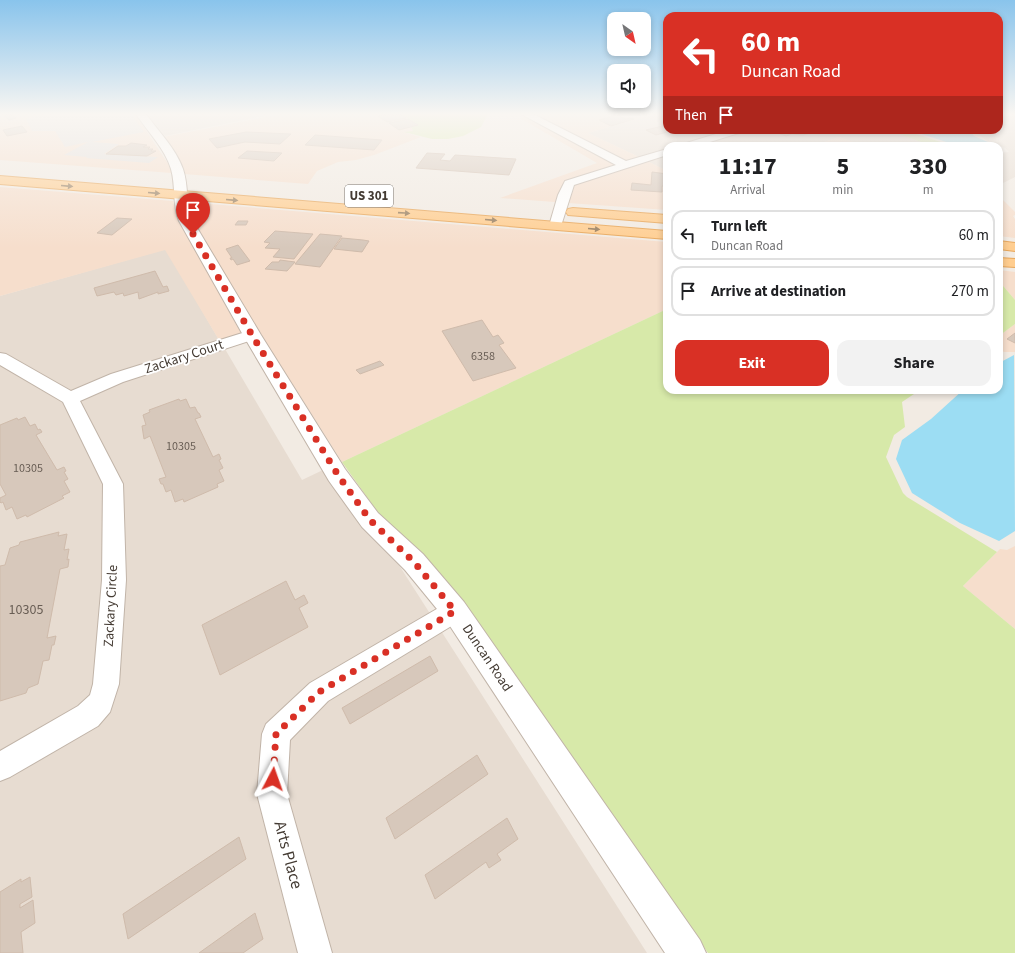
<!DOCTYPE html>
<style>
:root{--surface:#fff;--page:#f2f2f2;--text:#202124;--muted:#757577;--line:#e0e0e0;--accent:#d93025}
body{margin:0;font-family:"Source Sans 3",sans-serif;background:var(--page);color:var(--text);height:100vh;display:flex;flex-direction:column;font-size:15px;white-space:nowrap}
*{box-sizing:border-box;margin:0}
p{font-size:13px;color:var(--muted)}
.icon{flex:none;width:22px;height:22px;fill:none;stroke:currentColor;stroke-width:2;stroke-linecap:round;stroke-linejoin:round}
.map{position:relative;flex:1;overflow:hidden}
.drawer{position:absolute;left:663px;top:142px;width:340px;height:252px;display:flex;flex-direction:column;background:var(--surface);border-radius:12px;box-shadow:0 2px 6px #0003}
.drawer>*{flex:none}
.top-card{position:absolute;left:663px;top:12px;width:340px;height:122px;border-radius:12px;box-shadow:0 2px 6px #0003;background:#d93025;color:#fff;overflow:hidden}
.needle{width:26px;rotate:146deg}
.tools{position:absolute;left:607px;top:12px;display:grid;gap:8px}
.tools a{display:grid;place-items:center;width:44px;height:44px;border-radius:8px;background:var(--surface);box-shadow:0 2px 6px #0003;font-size:20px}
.pin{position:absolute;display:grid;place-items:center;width:34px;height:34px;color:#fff;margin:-41px -17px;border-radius:50% 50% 50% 0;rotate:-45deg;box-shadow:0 0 4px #0007}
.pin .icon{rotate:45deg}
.me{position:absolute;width:44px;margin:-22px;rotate:4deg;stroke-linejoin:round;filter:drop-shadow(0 0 3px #0008)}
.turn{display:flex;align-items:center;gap:14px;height:84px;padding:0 12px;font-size:18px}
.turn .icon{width:52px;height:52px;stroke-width:2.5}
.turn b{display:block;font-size:28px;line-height:34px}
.then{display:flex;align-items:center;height:38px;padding:0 12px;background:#0003;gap:8px;font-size:15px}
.eta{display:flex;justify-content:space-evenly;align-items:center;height:68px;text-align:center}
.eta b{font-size:24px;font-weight:700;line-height:28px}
.button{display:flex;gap:8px;margin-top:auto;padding:8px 12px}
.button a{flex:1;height:46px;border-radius:12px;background:var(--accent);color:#fff;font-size:16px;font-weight:700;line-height:46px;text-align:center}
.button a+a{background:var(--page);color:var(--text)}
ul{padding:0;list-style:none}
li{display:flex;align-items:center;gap:12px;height:50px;margin:0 8px 6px;padding:0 4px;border:2px solid var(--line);border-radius:12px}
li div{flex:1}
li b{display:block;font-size:15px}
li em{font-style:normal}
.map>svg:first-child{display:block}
.residential{fill:#e7dcd1}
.commercial{fill:#f6decc}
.green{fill:#d7e9a9}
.parking{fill:#e3dfdc}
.water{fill:#9cddf3}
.building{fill:#d7c8bb;stroke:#cfbbab}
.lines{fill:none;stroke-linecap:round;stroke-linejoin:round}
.minor-casing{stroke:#c1b4a8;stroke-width:2}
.tertiary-casing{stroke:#c1b4a8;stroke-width:2}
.primary-casing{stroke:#e8a75b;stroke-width:2}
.minor{fill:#fff;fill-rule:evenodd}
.tertiary{fill:#fff;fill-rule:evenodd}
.primary{fill:#ffcd8f;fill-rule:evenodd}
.oneway{fill:#987d5c}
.route{stroke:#d93025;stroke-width:7;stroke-dasharray:0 12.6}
.labels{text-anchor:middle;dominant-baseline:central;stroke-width:4;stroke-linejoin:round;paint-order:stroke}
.number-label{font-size:12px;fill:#695e55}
.shield{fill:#fff;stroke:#7c7670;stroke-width:1}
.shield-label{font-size:13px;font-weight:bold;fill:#443b33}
.street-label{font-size:14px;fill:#443b33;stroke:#fff}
.near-number-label{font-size:14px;fill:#695e55}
.near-street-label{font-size:17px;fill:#443b33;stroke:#fff}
</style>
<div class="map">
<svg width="1015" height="953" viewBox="0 0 1015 953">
<rect width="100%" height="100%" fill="#f2ebe3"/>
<g class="residential">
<polygon points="147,114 273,114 165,136"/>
<polygon points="655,114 667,114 667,130 730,130 677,146 667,146 667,149 639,157 588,133"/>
<polygon points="999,114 1015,114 1015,177 999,185 999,153 1009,152 1005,148 986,140 973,130 999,130"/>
<polygon points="749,130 890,130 898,134 933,146 864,146 839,137 813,146 697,146"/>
<polygon points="667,155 667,171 647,161"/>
<polygon points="166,249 219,340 106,376 109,386 225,349 302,480 323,470 350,511 362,526 397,562 647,953 0,953 0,296"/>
</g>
<g class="commercial">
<polygon points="0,114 135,114 169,165 172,173 0,160"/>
<polygon points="281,114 392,114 407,117 413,131 406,133 421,137 374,155 356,160 338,162 317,171 308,184 184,174 163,137"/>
<polygon points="533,114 655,114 588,133 639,157 625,162"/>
<polygon points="524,117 617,164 565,181 555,202 500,198 597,163 520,118"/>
<polygon points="839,137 864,146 813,146"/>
<polygon points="647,161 667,171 667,210 568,203 575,185"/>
<polygon points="0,187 173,201 178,220 241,333 219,340 165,250 0,296"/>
<polygon points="999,196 1015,212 1015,215 1013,216 1015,219 1015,238 999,236"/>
<polygon points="186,202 667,242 667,309 342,462 260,333 192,220"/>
<polygon points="999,270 1015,272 1015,300 999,281"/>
<polygon points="1015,324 1015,352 1004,352 999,349 999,336"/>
<polygon points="1015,546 1015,629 963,586 1000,549 1007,550"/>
</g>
<g class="green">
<polygon points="392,114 488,114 481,127 463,136 448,139 432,139 404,132 413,131 407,117"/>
<polygon points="890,130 904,130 953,146 933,146 898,134"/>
<polygon points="999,281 1015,300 1015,324 999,336"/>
<polygon points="667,309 667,390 920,390 902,402 905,427 894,435 886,457 903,493 907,497 997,552 963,586 1015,629 1015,953 708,953 465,605 442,576 379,514 342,462"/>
</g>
<polygon class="parking" points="51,114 131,114 144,132 92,142 119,144 104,154 158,157 149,163 86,158 87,157 64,155 88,142 65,147 55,131 32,131 26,119"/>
<g class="water">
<polygon points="909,130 969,130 974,136 997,146 959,146"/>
<polygon points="1014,355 1015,531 999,541 960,523 912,493 896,459 902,440 931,419 963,390 999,390 999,363"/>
</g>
<g class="building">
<polygon points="3,114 13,114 12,115 16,118 9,120"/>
<polygon points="384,114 401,114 406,118 387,122 378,116"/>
<polygon points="617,115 626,119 630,118 634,119 611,126 599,120"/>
<polygon points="408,119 418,125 399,130 389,123"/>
<polygon points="667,125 667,130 675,130 656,135 646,130"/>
<polygon points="22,126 27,132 7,136 3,130"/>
<polygon points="787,130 791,131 809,130 807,131 810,133 803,135 792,134 786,136 778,133"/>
<polygon points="246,132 291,134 280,144 245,142 217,148 209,139"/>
<polygon points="315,135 382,140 374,150 305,145"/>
<polygon points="131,143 147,145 143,147 150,147 148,149 153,149 151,151 156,151 147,156 106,154 118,146 126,146"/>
<polygon points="247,151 282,153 274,161 238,158"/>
<polygon points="427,153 445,154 440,160 450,161 455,155 516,159 509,175 416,168"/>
<polygon points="652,172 667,174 667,186 662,186 662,192 631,190 632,183 651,185"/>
<polygon points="117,218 132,219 112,235 97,233"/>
<polygon points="238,221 248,221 246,225 235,225"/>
<polygon points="275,231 313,234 294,259 273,257 280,249 265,248 270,243 264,242"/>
<polygon points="320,234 342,236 320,267 295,264"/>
<polygon points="342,238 363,240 369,241 362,252 334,249"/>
<polygon points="238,245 250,261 237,265 233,259 231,260 230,258 232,258 226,249"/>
<polygon points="280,260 295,262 287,271 265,269 272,262 279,262"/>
<polygon points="155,271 163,287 167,286 169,291 158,294 158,292 139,299 138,292 124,296 123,293 116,295 114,292 97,296 94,288"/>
<polygon points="482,320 493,337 498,335 504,343 499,345 516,368 473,381 442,331"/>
<polygon points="1015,333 1015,343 1007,339"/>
<polygon points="380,361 384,365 360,374 356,370"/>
<polygon points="179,399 180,401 186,399 190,408 195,407 198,413 199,413 201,417 195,419 213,457 219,454 221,459 219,460 223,468 219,470 224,481 217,484 218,487 184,502 183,499 175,502 171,490 166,492 163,484 161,484 159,479 166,477 150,436 144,439 142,426 146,425 143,415 150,412 149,410"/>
<polygon points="25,417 30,426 35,424 38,430 40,429 42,432 36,435 57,470 64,467 66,471 64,472 68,479 64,481 70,492 62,496 64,498 27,517 26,515 17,519 12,507 6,510 3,502 1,503 0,502 0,498 6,495 0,484 0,425 17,418 18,420"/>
<polygon points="59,532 58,536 67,534 64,550 69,549 67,560 69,559 68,567 60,569 47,638 56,636 54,645 52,645 49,660 43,661 38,684 28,688 26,693 0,701 0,566 5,565 10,548 19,545 20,542"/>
<polygon points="286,581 295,600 304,595 308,603 299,608 308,627 220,675 202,625"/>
<polygon points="430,656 438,671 350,724 342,708"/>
<polygon points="477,755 488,774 395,839 386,818"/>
<polygon points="507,818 518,839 497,854 501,860 489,868 486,862 435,899 425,875"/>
<polygon points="239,837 246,859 128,939 123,914"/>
<polygon points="30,877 32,897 20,904 20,908 33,900 35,923 21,932 23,953 0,953 0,892 21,879 21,882"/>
<polygon points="255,913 263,939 243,953 199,953"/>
</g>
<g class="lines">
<defs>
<g id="minor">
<polygon points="521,114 533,114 626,161 667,149 667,155 574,185 561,226 559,229 551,229 549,226 558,195 565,181 616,165"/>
<polygon points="729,130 744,130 742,132 697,146 682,146 683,144"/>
<polygon points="252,330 258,332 260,335 258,338 123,382 80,401 123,484 126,580 119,684 110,712 98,726 10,777 0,781 0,751 78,706 90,695 93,684 102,580 103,484 63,402 0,365 0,353 6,354 71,391 111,374"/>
<polygon points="455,600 463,603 467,611 463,619 328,701 290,740 287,794 332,953 298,953 257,794 262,734 266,724 310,683 447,603"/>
</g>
<path id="tertiary" d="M136,114h10c13,18 30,35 37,55 6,17 2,35 10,52l68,114 84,134 33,44 45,41 41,48 236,338 6,13h-41l-219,-333 -41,-50 -43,-43 -33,-46 -86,-146 -64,-114c-7,-17 -3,-35 -8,-52 -6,-20 -23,-37 -35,-55z"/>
<g id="primary">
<polygon points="0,176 667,231 667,239 0,184"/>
<polygon points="573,208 667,215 667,223 568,215 566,212 568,209"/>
<polygon points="999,241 1015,243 1015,251 999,249"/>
<polygon points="999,258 1015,259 1015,267 999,266"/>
</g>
</defs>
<use href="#minor" class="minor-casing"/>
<use href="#tertiary" class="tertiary-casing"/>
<use href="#primary" class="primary-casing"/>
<use href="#minor" class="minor"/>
<use href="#tertiary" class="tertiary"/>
<use href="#primary" class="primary"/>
</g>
<defs><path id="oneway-solid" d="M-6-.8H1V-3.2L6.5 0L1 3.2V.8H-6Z"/></defs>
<g class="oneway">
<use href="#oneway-solid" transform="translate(67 186) rotate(5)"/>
<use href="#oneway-solid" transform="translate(154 193) rotate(5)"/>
<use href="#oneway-solid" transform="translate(232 200) rotate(5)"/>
<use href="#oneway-solid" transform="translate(404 213) rotate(4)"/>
<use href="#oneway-solid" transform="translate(491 220) rotate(5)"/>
<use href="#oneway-solid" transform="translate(594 229) rotate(5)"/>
</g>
<linearGradient id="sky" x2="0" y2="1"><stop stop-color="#89c4ec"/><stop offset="0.46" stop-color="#f9f6f2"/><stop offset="1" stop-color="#f9f6f2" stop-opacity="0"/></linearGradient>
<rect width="1015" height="248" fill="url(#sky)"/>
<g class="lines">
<polyline class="route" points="193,234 252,335 338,475 370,520 414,562 455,611 319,692 276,734 273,779"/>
</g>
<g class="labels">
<g class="number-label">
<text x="483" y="356">6358</text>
<text x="181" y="446">10305</text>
<text x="28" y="468">10305</text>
</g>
<rect class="shield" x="345" y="185" width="48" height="22" rx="3"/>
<g class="shield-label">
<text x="369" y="196">US 301</text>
</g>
<g class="street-label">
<text transform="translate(184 357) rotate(-18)">Zackary Court</text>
<text transform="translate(111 606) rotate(-87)">Zackary Circle</text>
<text transform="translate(487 658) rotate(56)">Duncan Road</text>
</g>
<g class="near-number-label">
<text x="26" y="610">10305</text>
</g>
<g class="near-street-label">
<text transform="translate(288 855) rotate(75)">Arts Place</text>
</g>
</g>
</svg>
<div class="tools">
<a><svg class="needle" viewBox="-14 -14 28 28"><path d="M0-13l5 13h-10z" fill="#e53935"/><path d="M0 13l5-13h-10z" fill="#757577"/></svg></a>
<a><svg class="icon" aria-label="sound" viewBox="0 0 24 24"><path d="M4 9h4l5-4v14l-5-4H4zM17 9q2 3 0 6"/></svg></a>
</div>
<div class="pin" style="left:193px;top:234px;background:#d93025"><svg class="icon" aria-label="arrive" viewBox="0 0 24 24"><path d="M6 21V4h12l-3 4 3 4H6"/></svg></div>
<svg class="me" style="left:273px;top:779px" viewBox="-20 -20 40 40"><path d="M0-17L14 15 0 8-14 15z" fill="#d93025" stroke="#fff" stroke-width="4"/></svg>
<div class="top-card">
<div class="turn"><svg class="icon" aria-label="left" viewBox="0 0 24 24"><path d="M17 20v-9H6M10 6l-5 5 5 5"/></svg><div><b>60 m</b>Duncan Road</div></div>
<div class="then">Then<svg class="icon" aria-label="arrive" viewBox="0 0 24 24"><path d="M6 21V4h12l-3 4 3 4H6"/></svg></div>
</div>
<section class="drawer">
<div class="eta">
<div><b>11:17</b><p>Arrival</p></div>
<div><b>5</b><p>min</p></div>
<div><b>330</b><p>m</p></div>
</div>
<ul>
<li><svg class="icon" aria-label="left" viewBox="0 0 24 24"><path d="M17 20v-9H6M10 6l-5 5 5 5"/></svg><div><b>Turn left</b><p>Duncan Road</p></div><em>60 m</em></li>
<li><svg class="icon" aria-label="arrive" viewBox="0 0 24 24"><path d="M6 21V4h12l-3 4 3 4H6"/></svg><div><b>Arrive at destination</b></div><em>270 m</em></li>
</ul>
<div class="button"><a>Exit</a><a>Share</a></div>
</section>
</div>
